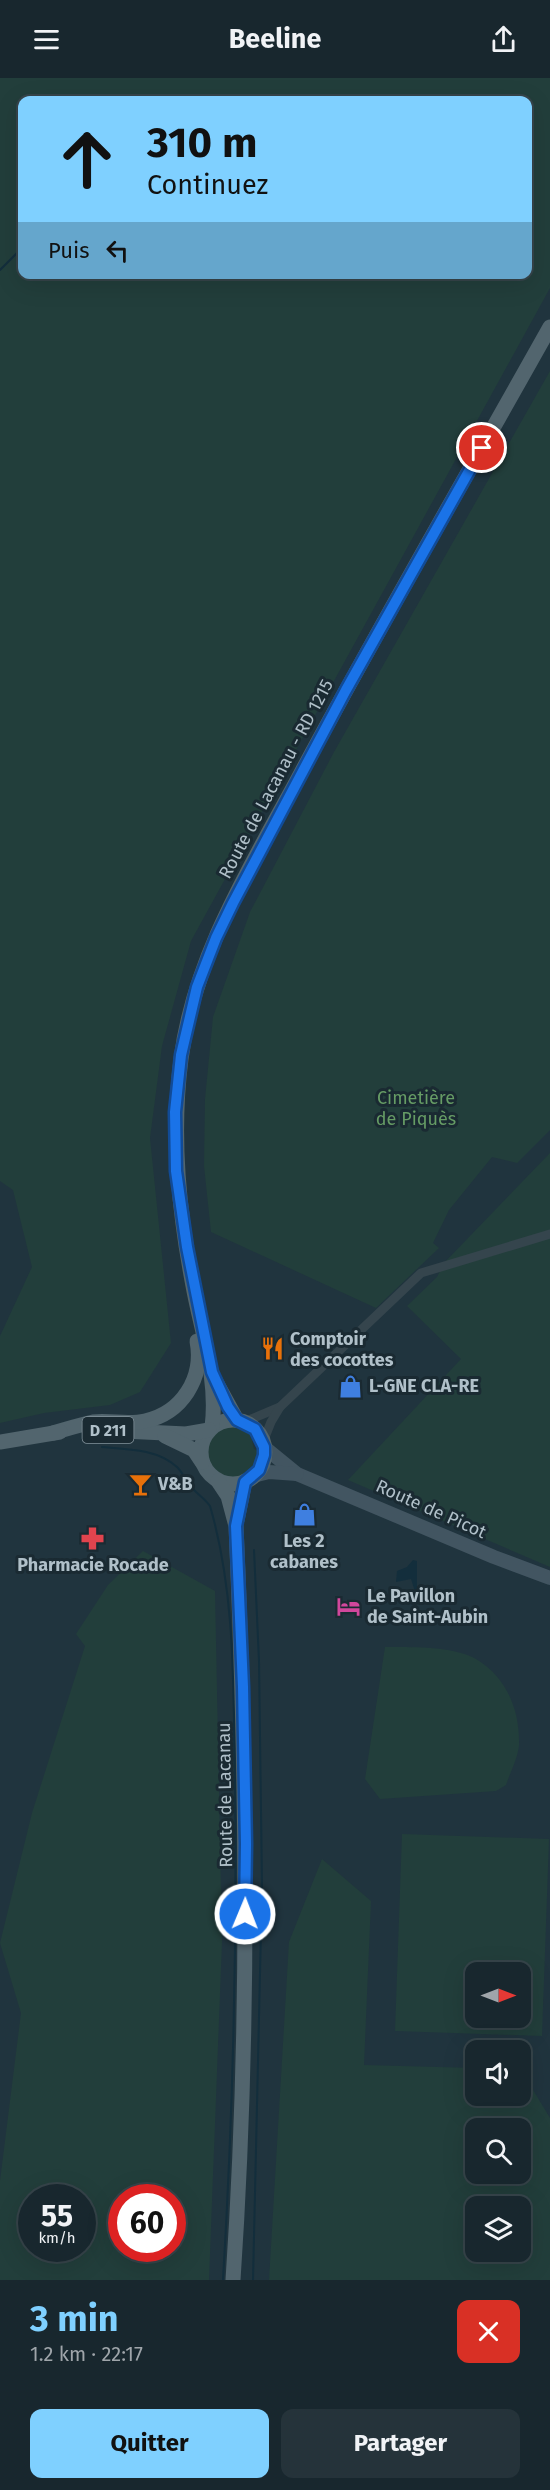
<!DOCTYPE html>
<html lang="fr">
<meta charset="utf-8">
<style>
:root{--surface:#18272e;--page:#25333a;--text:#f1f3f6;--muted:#9fa5aa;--line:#36444a;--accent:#7fd0ff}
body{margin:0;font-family:"Fira Sans",sans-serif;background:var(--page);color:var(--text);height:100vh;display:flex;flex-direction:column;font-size:22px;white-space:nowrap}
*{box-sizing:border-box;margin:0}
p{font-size:20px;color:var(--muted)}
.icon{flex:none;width:33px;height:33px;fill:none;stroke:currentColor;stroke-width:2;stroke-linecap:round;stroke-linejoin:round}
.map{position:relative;height:2202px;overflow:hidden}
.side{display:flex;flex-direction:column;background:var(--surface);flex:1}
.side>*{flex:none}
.top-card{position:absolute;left:18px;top:18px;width:514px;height:183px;border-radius:12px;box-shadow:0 6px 24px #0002,0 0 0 2px var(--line);background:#7fd0ff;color:#111;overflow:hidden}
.needle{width:39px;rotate:90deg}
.tools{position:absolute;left:465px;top:1884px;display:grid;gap:12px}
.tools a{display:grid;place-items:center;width:66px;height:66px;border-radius:12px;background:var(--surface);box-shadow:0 6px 24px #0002,0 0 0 2px var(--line);font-size:30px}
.speed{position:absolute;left:18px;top:2106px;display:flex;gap:12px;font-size:30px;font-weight:700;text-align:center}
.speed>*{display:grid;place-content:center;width:78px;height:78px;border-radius:50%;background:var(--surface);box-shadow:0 6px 24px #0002,0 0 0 2px var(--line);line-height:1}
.speed small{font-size:15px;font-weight:400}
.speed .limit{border:9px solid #d22;background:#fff;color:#111}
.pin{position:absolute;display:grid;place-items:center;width:51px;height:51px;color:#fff;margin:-26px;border:3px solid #fff;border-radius:50%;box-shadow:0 2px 6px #0007}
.me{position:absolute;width:66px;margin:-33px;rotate:1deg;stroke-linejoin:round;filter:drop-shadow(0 0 4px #0008)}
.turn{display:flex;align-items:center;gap:21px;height:126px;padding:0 30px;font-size:27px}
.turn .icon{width:78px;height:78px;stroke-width:2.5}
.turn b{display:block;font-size:42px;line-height:51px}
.then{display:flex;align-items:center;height:57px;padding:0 30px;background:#0003;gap:12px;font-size:22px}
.round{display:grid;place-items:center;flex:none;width:63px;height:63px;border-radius:12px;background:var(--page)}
.headline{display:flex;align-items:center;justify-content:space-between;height:102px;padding:0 30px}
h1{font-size:36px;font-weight:700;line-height:45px;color:var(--accent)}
.action{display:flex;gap:12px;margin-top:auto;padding:12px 30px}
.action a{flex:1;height:69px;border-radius:12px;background:var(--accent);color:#111;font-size:24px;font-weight:700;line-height:69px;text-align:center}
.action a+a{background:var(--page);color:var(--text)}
header{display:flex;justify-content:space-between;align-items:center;height:78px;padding:0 30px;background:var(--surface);font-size:27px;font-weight:700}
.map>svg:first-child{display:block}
.green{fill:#223e3b;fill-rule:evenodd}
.water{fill:#132e3c}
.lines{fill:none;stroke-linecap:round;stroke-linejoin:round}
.stream{stroke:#132e3c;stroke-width:2}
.minor{stroke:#35454d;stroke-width:9}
.secondary{stroke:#425561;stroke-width:14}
.primary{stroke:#52656e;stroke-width:15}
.route-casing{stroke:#114b97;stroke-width:15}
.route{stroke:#1a73e8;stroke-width:10}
.labels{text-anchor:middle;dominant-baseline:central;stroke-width:6;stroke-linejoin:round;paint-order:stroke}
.shield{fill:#1a2a32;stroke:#83939c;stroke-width:1.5}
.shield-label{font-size:16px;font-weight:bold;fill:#b0c0c9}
.street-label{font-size:18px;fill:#b0c0c9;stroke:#1a2a32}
.park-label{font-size:18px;fill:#669c65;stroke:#1a2a32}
.poi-label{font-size:18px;font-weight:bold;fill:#b0c0c9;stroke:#1a2a32;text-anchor:start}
</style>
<header><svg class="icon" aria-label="menu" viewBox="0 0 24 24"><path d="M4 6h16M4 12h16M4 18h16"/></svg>Beeline<svg class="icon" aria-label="share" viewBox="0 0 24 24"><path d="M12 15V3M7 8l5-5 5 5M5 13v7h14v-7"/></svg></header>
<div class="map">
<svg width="550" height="2202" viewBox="0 0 550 2202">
<rect width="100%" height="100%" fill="#20343e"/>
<g class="green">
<path d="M0,0h550v210l-359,653 -29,105 -12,92 21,205 -31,49 -30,13 -66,8 -44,10v-87l32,-69 -19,-77 -13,-9zM528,22v174h-506v-174z"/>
<polygon points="550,293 550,1052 517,1085 492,1079 449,1132 433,1165 439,1170 376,1230 211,1154 204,1088 205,1021 213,939 250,834 334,674"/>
<polygon points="550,1075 550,1489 348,1402 461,1281 407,1228 437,1199 444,1185"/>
<path d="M234,1346l9,2 11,9 -2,6 2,8 6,3c-2,12 -8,21 -19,25 -36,11 -51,-47 -7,-53z"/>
<path d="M143,1473l72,40 7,350 -13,339h-209v-99l21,-168 -21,-70 32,-130 53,-167 -9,-12 32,-49zM32,2120h50v50h-50zM122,2120h50v50h-50z"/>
<path d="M385,1569c26,0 69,-1 91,12 31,18 44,52 43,86 -1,13 -9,28 -13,40l-10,6 -116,8 -15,-20z"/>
<path d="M402,1756l147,5 -7,197 -147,-5zM476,1894h44v46h-44z"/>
<path d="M322,1781l49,42 -7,164 111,3 1,28h44l1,-26 29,48v162h-281l20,-338zM476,2050h44v46h-44zM476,2128h44v46h-44z"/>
</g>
<polygon class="water" points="413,1482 417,1483 417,1520 411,1501 396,1504 397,1493 407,1489"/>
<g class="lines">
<g class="stream">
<polyline points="0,192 22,170"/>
<path d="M102,1369c25,2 56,2 75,20 7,7 10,16 17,23 6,6 11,9 16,16 26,89 23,183 25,275 2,166 -2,333 -12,499"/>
<polyline points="253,2202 262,1808 259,1583 254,1472"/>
</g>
<g class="minor">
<polyline points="244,1344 280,1329"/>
<polyline points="263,1364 271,1344 280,1329 421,1195 550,1156"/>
</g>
<g class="secondary">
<polyline points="264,1369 297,1396 494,1479 550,1500"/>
<polyline points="253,1398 269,1394 297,1396"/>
</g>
<g class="primary">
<polyline points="215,1302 237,1342"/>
<circle cx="233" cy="1374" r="32"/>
<path d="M212,1349c6,-46 -9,-90 -18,-136 -15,-77 -23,-154 -13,-232 13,-104 72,-196 120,-286 81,-151 166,-298 249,-446"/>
<polyline points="123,1353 186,1356 209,1352"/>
<path d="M53,1355c13,-4 27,-8 40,-11 17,-2 35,3 52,-1 37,-8 59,-43 52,-80"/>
<polyline points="165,1358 194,1372 202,1384"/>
<polyline points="0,1364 60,1354"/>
<path d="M218,1403l10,15 8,30c11,252 14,503 -3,754"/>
<polyline points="237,1442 245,1403"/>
</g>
</g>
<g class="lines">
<defs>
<polyline id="route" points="245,1836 246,1766 243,1609 236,1448 245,1404 259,1392 264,1377 264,1369 255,1351 237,1342 228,1329 212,1294 187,1169 176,1093 175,1034 181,977 197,909 216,860 233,825 346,612 482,370"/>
</defs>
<use href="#route" class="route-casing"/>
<use href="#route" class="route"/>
</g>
<defs>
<symbol id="restaurant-bare" viewBox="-9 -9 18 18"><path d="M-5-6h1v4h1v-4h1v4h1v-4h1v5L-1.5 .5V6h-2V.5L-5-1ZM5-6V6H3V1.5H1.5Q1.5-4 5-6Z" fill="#e8710a" stroke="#1a2a32" stroke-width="2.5" paint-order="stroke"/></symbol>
<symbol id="shop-bare" viewBox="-9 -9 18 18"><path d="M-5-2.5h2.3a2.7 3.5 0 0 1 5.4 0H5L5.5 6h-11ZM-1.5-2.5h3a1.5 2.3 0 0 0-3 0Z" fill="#3f7fe0" stroke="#1a2a32" stroke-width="2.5" paint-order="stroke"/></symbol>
<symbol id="bar-bare" viewBox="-9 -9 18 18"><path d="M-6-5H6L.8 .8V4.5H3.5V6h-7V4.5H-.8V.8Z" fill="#e8710a" stroke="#1a2a32" stroke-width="2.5" paint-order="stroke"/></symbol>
<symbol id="pharmacy-bare" viewBox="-9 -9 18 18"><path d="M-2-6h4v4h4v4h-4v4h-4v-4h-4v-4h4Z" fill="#e0444e" stroke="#1a2a32" stroke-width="2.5" paint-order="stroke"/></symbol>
<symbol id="hotel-bare" viewBox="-9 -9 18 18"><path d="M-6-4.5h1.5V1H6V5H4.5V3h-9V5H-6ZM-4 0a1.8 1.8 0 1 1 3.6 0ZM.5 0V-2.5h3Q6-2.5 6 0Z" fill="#d1479c" stroke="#1a2a32" stroke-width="2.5" paint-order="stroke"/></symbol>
</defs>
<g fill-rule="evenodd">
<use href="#restaurant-bare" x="256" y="1254" width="33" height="33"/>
<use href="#shop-bare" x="334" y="1292" width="33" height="33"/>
<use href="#bar-bare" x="124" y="1390" width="33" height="33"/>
<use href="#shop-bare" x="288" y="1420" width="33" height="33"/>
<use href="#pharmacy-bare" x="76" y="1444" width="33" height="33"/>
<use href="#hotel-bare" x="332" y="1512" width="33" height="33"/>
</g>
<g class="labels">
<rect class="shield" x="82.5" y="1339" width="51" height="26" rx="4.5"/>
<g class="shield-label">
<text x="108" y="1352">D 211</text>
</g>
<g class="street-label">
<text transform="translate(276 701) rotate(-62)">Route de Lacanau - RD 1215</text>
<text transform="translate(431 1431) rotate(24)">Route de Picot</text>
<text transform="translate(225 1717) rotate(-91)">Route de Lacanau</text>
</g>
<g class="park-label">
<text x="416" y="1020">Cimetière<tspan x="416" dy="21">de Piquès</tspan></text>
</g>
<g class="poi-label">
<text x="290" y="1261">Comptoir<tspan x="290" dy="21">des cocottes</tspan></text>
<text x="369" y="1308">L-GNE CLA-RE</text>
<text x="158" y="1406">V&amp;B</text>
<text x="304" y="1463" text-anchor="middle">Les 2<tspan x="304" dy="21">cabanes</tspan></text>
<text x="93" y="1487" text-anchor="middle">Pharmacie Rocade</text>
<text x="367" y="1518">Le Pavillon<tspan x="367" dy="21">de Saint-Aubin</tspan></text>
</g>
</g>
</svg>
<div class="tools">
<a><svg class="needle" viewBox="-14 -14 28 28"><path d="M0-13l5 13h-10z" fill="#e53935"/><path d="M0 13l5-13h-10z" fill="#9fa5aa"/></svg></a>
<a><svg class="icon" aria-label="sound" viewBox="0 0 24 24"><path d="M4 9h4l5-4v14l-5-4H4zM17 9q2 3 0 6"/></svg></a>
<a><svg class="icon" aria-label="search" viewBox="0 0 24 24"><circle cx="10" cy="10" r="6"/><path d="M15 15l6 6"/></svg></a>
<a><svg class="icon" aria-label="layers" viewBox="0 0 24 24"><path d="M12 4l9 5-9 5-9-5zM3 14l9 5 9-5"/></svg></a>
</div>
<div class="speed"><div>55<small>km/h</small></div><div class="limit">60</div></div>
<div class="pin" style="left:482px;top:370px;background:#d93025"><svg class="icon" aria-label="arrive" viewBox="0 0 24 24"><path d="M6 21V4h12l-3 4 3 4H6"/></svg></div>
<svg class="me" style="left:245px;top:1836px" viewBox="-20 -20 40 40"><circle r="17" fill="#1a73e8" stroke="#fff" stroke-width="3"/><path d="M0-11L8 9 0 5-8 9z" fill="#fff"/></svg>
<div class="top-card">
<div class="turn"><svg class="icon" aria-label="ahead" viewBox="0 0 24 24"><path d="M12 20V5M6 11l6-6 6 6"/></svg><div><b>310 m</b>Continuez</div></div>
<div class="then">Puis<svg class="icon" aria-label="left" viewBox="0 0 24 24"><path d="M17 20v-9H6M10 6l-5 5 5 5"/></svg></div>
</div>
</div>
<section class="side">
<div class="headline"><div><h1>3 min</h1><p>1.2 km · 22:17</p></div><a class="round" style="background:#d93025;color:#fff"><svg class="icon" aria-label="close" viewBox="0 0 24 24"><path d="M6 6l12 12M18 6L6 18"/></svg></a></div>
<div class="action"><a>Quitter</a><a>Partager</a></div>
</section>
